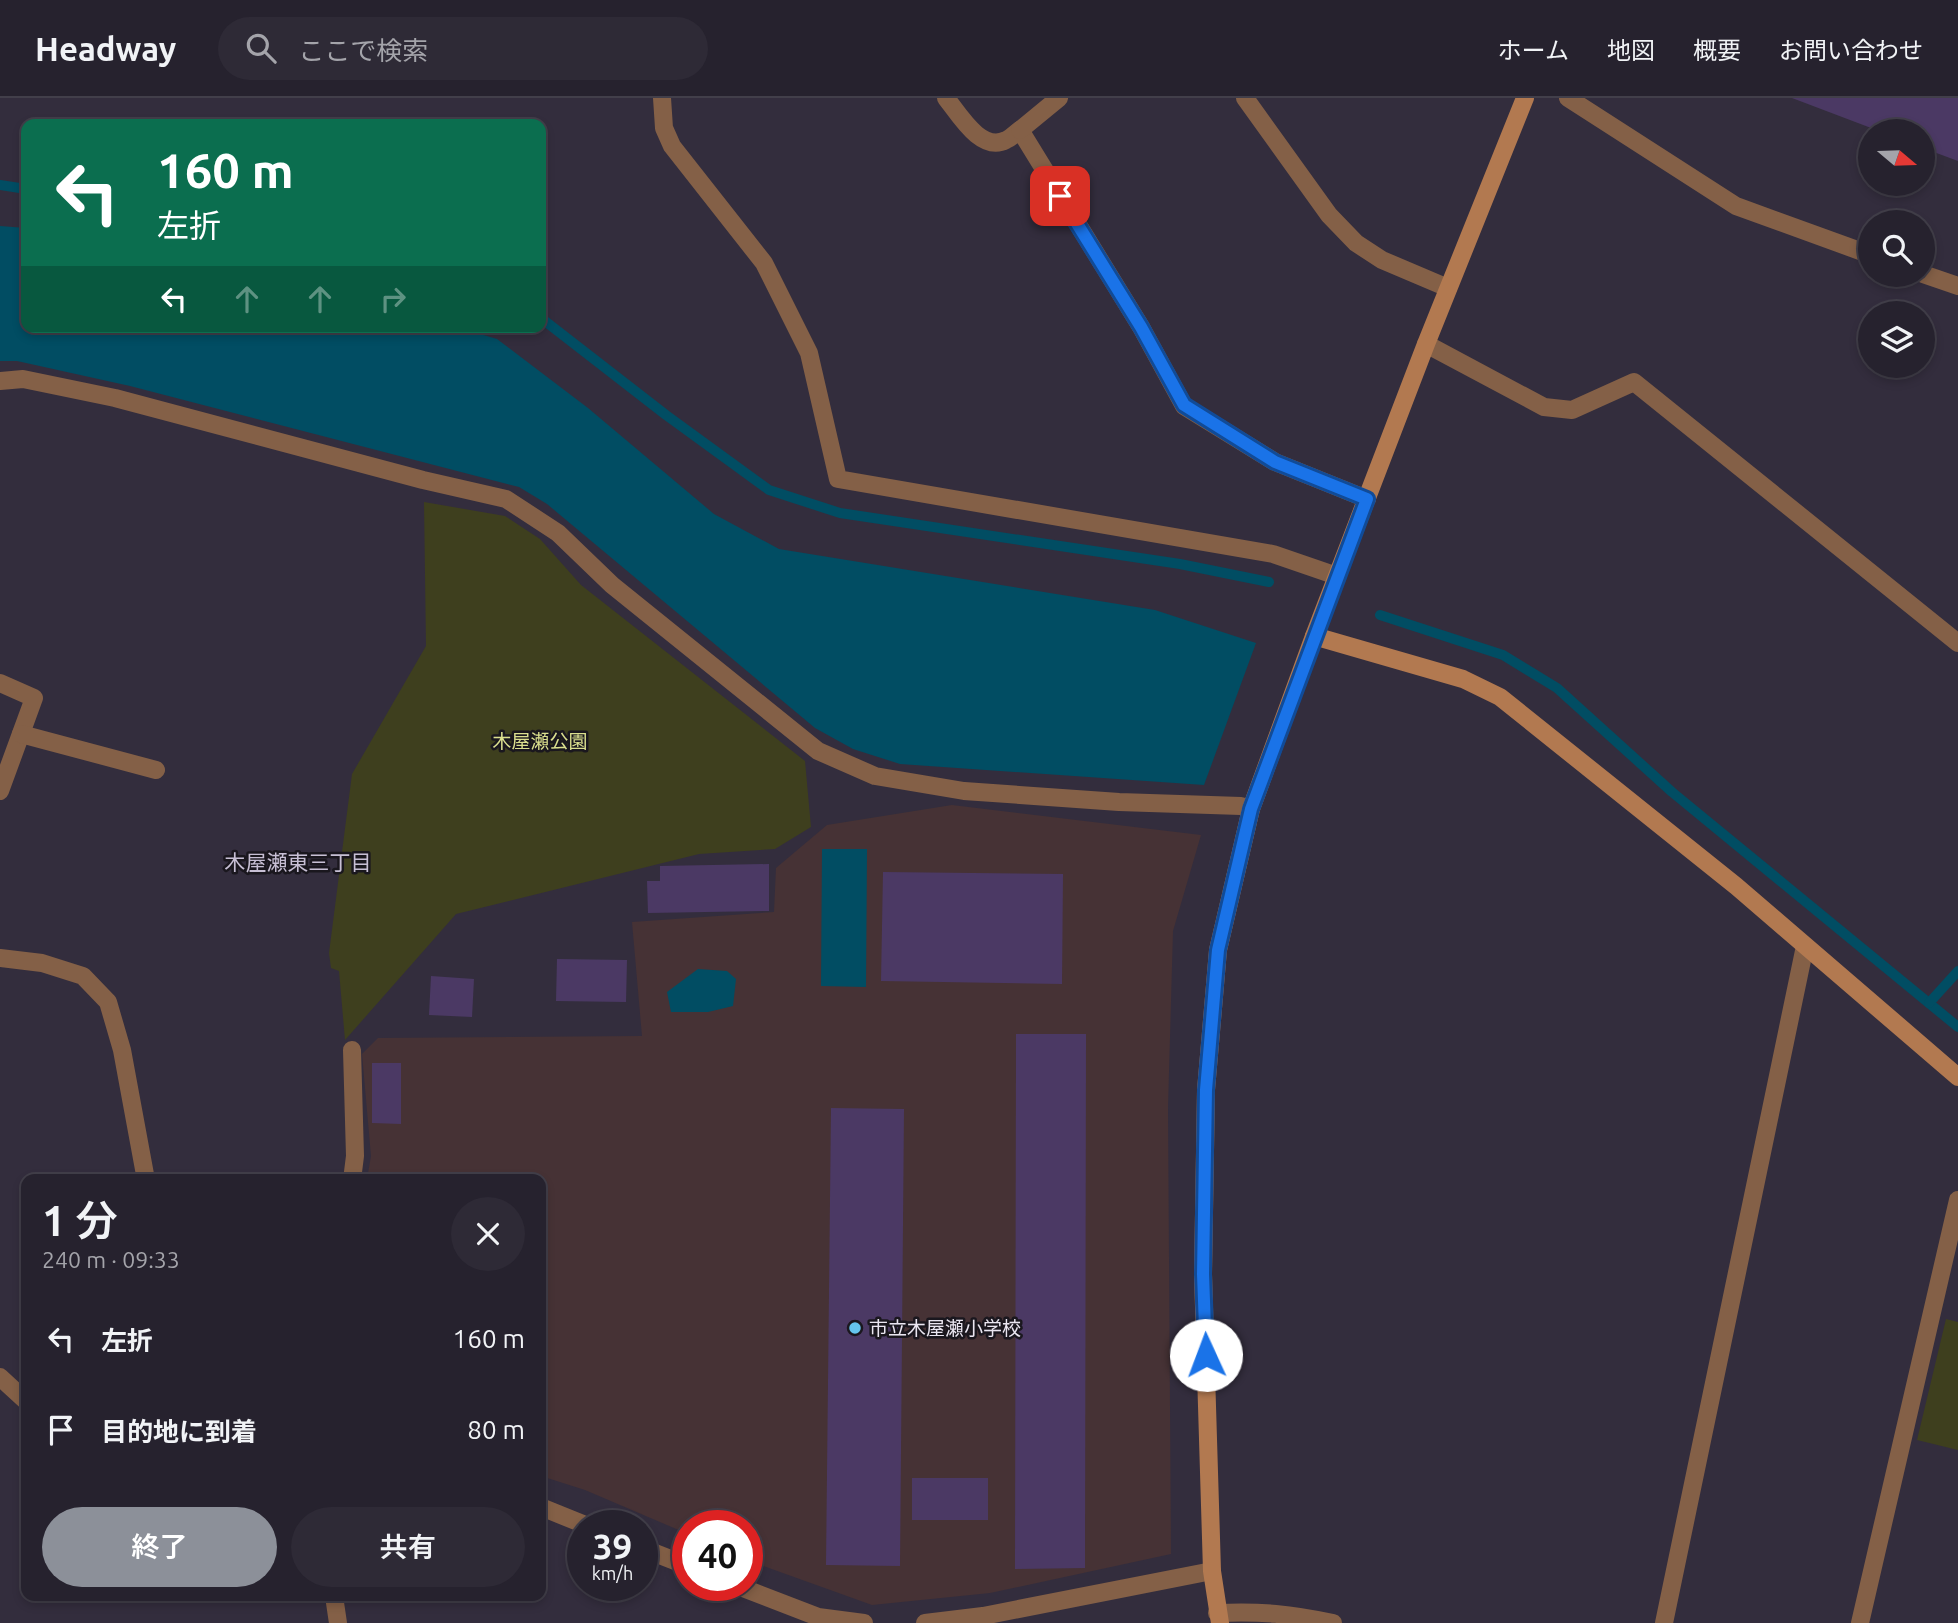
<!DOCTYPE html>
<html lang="ja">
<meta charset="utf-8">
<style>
:root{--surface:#26222e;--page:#2e2a36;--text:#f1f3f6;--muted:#a4a4aa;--line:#423f4a;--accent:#8c9099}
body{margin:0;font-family:Ubuntu,"Noto Sans JP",sans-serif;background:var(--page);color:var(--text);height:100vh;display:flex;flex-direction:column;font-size:26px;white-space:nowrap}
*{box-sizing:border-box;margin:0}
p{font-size:23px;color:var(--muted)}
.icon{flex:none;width:38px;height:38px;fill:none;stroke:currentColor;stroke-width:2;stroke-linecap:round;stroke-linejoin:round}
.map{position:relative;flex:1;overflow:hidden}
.side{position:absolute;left:21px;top:1076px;width:525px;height:427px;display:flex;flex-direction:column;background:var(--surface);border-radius:14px;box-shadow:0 4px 10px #0003,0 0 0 2px var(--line)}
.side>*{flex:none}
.guide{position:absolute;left:21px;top:21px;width:525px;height:214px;border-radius:14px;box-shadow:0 4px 10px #0003,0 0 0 2px var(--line);background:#0b6e4f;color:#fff;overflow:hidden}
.needle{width:46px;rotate:109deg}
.tools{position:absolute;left:1858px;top:21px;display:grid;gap:14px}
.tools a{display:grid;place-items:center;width:77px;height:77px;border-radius:50%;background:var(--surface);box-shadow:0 4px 10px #0003,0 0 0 2px var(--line);font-size:35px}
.speed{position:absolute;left:567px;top:1412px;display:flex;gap:14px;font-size:35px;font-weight:700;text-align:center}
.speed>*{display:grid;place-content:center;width:91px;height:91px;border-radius:50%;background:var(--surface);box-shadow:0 4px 10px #0003,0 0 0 2px var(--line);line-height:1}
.speed small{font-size:18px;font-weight:400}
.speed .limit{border:10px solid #d22;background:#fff;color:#111}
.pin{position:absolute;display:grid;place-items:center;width:60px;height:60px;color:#fff;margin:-30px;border-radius:14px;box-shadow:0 4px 10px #0006}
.me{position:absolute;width:77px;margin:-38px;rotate:358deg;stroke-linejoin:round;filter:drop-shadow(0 0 5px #0008)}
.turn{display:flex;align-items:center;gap:24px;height:147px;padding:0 21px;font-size:32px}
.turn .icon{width:91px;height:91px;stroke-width:2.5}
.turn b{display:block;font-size:49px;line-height:60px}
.lanes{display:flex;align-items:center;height:66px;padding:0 21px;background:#0003;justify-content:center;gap:35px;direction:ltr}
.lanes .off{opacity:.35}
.round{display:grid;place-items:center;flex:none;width:74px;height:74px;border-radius:37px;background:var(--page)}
.overview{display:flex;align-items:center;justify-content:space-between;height:119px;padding:0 21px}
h1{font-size:42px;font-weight:600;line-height:52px}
.cta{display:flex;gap:14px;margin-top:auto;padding:14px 21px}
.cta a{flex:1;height:80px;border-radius:42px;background:var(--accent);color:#fff;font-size:28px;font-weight:600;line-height:80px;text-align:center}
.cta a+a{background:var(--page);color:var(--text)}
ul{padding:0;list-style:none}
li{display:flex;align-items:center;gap:21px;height:91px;padding:0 21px}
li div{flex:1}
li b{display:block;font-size:26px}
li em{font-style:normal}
header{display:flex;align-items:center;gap:42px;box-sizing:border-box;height:98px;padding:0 35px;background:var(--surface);border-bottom:2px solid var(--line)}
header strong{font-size:33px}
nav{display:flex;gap:38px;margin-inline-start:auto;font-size:24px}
.search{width:490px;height:63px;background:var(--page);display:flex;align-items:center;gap:18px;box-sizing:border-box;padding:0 24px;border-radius:38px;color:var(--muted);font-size:26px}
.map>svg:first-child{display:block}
.education{fill:#463235}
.green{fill:#3e3f1e}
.water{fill:#014d63}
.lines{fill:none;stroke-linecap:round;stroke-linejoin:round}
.stream{stroke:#014d63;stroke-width:10}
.building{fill:#4b3964}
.lane{stroke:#846047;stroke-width:18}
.street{stroke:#846047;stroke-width:18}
.secondary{stroke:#b27950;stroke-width:18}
.route-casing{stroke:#114b97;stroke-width:18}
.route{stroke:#1a73e8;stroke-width:12}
.poi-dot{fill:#65c5ee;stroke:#1a171e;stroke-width:2.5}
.labels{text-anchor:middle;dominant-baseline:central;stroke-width:5;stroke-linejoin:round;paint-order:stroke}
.park-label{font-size:19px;fill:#dbdf8e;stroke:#1a171e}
.poi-label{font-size:19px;fill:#eae6f1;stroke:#1a171e;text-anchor:start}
.neighbourhood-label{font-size:21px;fill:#c7bfd4;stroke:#1a171e}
</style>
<header>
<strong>Headway</strong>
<div class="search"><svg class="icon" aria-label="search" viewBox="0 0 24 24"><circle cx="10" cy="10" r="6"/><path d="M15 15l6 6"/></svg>ここで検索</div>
<nav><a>ホーム</a><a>地図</a><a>概要</a><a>お問い合わせ</a></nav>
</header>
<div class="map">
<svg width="1958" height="1525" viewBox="0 0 1958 1525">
<rect width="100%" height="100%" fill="#332d3d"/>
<polygon class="education" points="952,707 1201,737 1173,833 1168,1010 1171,1456 990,1495 872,1507 747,1462 747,1428 688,1428 688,1436 585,1392 541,1378 541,1082 367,1081 371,1058 362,956 378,940 642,938 632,824 774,814 776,770 827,727"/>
<g class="green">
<polygon points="424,404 505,418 540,441 581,487 805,663 811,729 775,751 699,756 456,816 345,942 339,873 331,870 329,855 352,676 426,548"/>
<polygon points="1946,1221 1958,1224 1958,1352 1917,1342"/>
</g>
<g class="water">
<polygon points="0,128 26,130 26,229 457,229 497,241 588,310 714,416 779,451 1155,512 1256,545 1204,687 900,666 853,651 815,630 547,406 519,389 130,288 17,263 0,263"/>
<polygon points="822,751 867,751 866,889 821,888"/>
<polygon points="698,871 727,873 736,881 733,908 708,914 671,914 667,894"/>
</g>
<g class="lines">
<g class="stream">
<polyline points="0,87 26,91"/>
<polyline points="541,220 666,317 769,392 840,415 1180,466 1269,484"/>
<polyline points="1380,517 1503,557 1557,590 1672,694 1958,929"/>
<polyline points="1929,905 1958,873"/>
</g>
</g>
<g class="building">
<polygon points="1792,0 1958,0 1958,63 1923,50 1923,33 1879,33"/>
<polygon points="769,766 769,813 648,815 647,783 660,783 660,768"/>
<polygon points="883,774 1063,776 1062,886 881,883"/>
<polygon points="557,861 627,862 626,904 556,903"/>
<polygon points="431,878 474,881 472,919 429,917"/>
<polygon points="1016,936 1086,936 1085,1470 1015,1471"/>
<polygon points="372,965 401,965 401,1026 372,1025"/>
<polygon points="831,1010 904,1011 900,1468 826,1467"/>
<rect x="912" y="1380" width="76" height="42"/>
</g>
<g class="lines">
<g class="lane">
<polyline points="1568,0 1736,108 1871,157"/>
<polyline points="1923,176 1958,188"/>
</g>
<g class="street">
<polyline points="662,0 664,30 672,48 764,165 809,255 838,381 1273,456 1337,478"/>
<path d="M946,0c13,16 35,55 60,42 5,-2 9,-7 14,-10l121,197 43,79 91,56 92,37"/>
<polyline points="1245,0 1329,117 1356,145 1382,162 1448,190"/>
<polyline points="1020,32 1059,0"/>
<polyline points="1426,246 1544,309 1572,312 1634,284 1958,545"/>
<polyline points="0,283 23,281 115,300 423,382 506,401 558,435 612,487 818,653 875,678 964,693 1119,704 1241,708 1251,711"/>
<polyline points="0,585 34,600 0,693"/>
<polyline points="21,636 156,672"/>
<polyline points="0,860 42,865 83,878 108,904 122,952 146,1082"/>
<polyline points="352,1082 355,1058 352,952"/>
<polyline points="0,1279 26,1303"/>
<polyline points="541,1409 588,1428"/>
<polyline points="642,1450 688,1468"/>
<polyline points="738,1488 818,1519 864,1525"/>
<polyline points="334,1498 338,1525"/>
<path d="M1217,1515c44,-2 74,1 116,10"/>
<polyline points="925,1525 983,1518 1212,1473"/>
<polyline points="1664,1525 1805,848"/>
<polyline points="1860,1525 1958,1102"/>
</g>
<g class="secondary">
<polyline points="1314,538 1463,581 1500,599 1736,788 1958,979"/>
<polyline points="1220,1525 1212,1473 1203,1176 1206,992 1218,852 1251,711 1314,538 1426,246 1525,0"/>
</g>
</g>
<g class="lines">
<defs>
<polyline id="route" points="1060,98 1141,229 1184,307 1275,364 1367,401 1251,711 1218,852 1206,992 1203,1176 1206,1257"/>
</defs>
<use href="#route" class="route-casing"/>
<use href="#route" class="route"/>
</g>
<circle class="poi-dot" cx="855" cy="1230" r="7"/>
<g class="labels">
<g class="park-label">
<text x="540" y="643">木屋瀬公園</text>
</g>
<g class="poi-label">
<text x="869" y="1230">市立木屋瀬小学校</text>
</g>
<g class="neighbourhood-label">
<text x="298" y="764">木屋瀬東三丁目</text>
</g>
</g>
</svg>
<div class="tools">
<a><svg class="needle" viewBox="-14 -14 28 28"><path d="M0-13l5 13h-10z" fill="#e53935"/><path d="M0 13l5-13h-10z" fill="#a4a4aa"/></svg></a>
<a><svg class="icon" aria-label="search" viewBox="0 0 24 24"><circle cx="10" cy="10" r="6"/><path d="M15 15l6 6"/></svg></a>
<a><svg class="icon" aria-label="layers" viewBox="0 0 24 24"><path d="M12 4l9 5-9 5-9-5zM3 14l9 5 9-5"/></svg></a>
</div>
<div class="speed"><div>39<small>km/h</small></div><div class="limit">40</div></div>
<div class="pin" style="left:1060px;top:98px;background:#d93025"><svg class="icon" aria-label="arrive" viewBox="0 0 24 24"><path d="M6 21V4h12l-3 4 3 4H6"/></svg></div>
<svg class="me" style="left:1206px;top:1257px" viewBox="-20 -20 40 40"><circle r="19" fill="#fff"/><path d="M0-13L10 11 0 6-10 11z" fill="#1a73e8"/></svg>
<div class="guide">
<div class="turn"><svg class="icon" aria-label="left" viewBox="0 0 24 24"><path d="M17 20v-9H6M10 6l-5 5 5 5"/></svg><div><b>160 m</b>左折</div></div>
<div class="lanes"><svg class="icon" aria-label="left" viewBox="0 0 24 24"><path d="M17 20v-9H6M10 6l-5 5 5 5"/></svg><svg class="icon off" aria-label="ahead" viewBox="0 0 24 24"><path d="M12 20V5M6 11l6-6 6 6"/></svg><svg class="icon off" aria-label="ahead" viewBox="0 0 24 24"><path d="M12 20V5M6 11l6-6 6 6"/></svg><svg class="icon off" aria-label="right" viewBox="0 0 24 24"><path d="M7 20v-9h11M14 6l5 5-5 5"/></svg></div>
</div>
<section class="side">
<div class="overview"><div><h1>1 分</h1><p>240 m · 09:33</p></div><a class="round"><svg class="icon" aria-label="close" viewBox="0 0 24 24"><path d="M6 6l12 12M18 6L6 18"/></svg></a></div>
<ul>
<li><svg class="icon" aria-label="left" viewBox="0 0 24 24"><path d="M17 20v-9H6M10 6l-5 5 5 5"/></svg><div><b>左折</b></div><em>160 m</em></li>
<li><svg class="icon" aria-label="arrive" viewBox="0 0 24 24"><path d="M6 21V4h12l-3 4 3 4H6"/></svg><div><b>目的地に到着</b></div><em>80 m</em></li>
</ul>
<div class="cta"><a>終了</a><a>共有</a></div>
</section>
</div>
